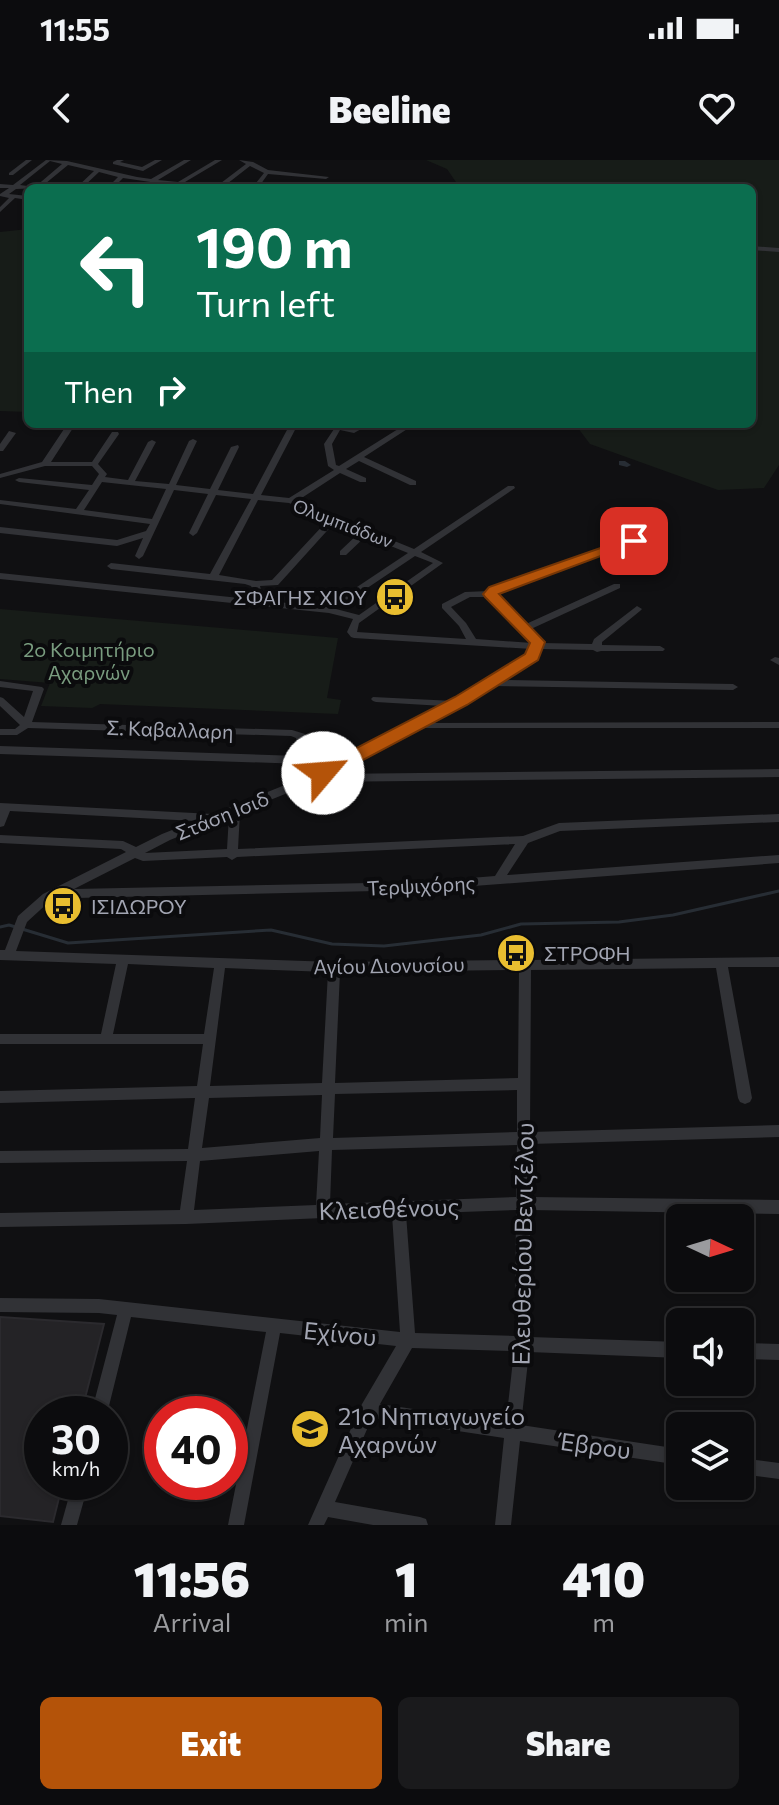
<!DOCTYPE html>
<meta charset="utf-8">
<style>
:root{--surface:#0c0c0e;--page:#1a1a1c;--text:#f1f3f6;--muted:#9a9b9e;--line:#2c2c2e;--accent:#b45309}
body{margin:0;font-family:Commissioner,sans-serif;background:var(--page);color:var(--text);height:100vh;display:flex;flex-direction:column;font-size:30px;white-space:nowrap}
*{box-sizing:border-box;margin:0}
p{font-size:26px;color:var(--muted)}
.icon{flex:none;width:44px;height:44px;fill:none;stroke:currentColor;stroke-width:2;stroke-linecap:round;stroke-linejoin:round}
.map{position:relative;height:1365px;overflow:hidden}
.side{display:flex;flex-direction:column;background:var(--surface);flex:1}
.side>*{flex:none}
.guide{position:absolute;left:24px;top:24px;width:732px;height:244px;border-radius:12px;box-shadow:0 2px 6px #0004,0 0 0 2px var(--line);background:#0b6e4f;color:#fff;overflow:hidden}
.needle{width:52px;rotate:94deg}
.fabs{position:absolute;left:666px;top:1044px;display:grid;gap:16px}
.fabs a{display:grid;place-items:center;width:88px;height:88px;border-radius:12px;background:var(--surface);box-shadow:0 2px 6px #0004,0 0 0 2px var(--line);font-size:40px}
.speed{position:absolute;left:24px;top:1236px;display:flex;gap:16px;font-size:40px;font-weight:700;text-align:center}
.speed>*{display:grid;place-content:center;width:104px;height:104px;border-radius:50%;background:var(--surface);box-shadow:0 2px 6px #0004,0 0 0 2px var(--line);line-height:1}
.speed small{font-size:20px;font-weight:400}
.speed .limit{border:12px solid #d22;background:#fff;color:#111}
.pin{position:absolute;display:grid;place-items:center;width:68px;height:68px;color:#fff;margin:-34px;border-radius:16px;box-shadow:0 4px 12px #0006}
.me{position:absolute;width:88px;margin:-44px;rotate:63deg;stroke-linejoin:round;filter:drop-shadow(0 0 6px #0008)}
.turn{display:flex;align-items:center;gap:28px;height:168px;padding:0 40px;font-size:36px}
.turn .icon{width:104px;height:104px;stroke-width:2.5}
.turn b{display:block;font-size:56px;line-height:68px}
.then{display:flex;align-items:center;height:76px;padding:0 40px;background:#0003;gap:16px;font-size:30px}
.eta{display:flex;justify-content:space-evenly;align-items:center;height:136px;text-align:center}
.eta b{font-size:48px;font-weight:800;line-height:56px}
.button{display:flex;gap:16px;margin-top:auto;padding:16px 40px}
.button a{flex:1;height:92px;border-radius:12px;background:var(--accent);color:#fff;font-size:32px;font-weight:800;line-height:92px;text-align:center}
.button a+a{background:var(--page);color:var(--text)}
.status{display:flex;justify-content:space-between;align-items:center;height:56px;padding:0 40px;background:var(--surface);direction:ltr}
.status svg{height:22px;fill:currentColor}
header{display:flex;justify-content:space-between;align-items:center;height:104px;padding:0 40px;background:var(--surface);font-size:36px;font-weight:800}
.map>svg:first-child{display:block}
.green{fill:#171c18}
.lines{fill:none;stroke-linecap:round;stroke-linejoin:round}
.stream{stroke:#272d34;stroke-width:3}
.canal{fill:#272d34;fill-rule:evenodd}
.building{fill:#242326;stroke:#2b2a2e;stroke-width:2}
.minor{fill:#313236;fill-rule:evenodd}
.route{fill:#b45309;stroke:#753606;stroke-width:2}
.labels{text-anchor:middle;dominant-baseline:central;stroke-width:8;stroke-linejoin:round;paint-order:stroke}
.far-street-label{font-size:18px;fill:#a2a5b2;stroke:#0b0b0d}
.poi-label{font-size:20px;fill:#a2a5b2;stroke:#0b0b0d;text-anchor:start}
.park-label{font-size:20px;fill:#799c7f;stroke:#0b0b0d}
.street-label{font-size:20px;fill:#a2a5b2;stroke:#0b0b0d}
.near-street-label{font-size:24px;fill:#a2a5b2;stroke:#0b0b0d}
.near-poi-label{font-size:24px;fill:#a2a5b2;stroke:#0b0b0d;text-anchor:start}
</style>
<div class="status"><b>11:55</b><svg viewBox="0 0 49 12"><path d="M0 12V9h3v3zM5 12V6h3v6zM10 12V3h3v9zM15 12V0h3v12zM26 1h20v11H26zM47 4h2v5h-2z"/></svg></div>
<header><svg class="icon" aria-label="back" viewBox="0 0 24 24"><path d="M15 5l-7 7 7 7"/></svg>Beeline<svg class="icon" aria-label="heart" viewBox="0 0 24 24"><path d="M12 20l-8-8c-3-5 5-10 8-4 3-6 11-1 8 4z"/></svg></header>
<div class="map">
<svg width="779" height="1365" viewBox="0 0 779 1365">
<rect width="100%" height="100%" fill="#101012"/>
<g class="green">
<polygon points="426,0 779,0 779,305 764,328 718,330 590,284 575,264 752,264 752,28 460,28 447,9"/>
<polygon points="28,69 28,252 0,251 0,72"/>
<polygon points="0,449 338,478 327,538 341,540 338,554 100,544 92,548 41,546 50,523 0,519"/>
</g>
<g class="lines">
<polyline class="stream" points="0,767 9,765 68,783 271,770 332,784 384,786 481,775 521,764 619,762 673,755 779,731"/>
<polygon class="canal" points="619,301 625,301 631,305 627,307 619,305"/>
</g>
<polygon class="building" points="0,1157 104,1164 81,1254 42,1254 42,1322 63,1322 53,1362 0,1356"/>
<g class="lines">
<g class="minor">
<polygon points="26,0 32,0 13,15 9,15 9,13"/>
<path d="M46,0l21,1 70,16 14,2 33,-19h7l-33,20 20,2 37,-22h7l-37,22 32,4 29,-22 -7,-4 14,2 15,8 61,7 -3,2 -58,-5 -10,14h-6l12,-15 -14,-7 -27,21 2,1 -47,-2 -55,-8 -10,10h-6l11,-11 -19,-5 -17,16h-6l18,-17 -26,-6 -28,23 -24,1 -7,5 19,2v4l-13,-2 -15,14v-5l9,-9 -9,-2v-2l9,-6h-9v-4l13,1zM50,1l12,3 -27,23 -15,-2z"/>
<polygon points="117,0 124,0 120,2 142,7 155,0 162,0 143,11 113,4 113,2"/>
<polygon points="752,86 779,88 779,92 752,90"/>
<path d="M317,264h15l21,4 8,-4h9l-16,9 -14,-3 -8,14 4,21 3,1 67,-42h9l-51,33 52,24v4h-6l-51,-24 -13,8 20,9v4h-6l-20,-9 -43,28 35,14h6l1,3 25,10h6v3l44,18 94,-63h6l1,2 -94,64 22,11 -84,60 -2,9 109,7 -7,-13 -17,-18v-4l23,-12 24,-1 145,-53 4,3 -1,2 -141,52 30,29 88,-40h6v4l-89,41 7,7 4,7 50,1 2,-5 43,-33 5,3 -2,2 -38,31v3l58,1 5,3 -2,2h-62l-4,1 -4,-2 -52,-1 -6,9 -34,22 232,4 5,3 -5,3 -242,-4 -32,20 -31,17 351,-1v6h-362l-87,46 449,-5v8l-464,5 -75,30 -2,37 285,-13 36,-13 220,-9v8l-219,9 -32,12 -21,32 272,-20v8l-358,27 -345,8 -13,-4 -12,6 -24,22 -11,29 318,11 187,-2 4,-2 4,2 250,-3v10h-51l24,131 -2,4 -5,2 -5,-2 -2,-4 -22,-130 -185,2 -1,162 249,-7v12l-249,7v53l249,3v14l-249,-4v127l150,5v16l-151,-6 -8,73 159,24v16l-160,-24 -9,84h-16l9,-87 -132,-20 -37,84 85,15 6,2 2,6h-55l-45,-8 -4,8h-16l54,-121 34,-58 -116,-13 -36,192h-16l38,-193 -135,-15 -24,97h-16l26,-99 -18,-2 -99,-1v-14l99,1 301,33 -8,-117 -206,9 -186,3v-14l180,-3 7,-49 -187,2v-12l188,-2 7,-51 -195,5v-12l197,-5 6,-42h-203v-10h101l15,-70 -116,-4v-10h5l13,-34 25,-22 83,-42 -5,-3 -121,-6v-8l123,6 13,6 26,-13 33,-13 -185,-10 -6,15 -4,1v-24l213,11 104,-42 -3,-4 -10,-4 -304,-10v-8l299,10 -3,-18 -5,-2 -263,-8 -11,7h-17v-6h15l5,-4 -20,-19v-9l3,1 21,19 9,-26 -33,-4v-6l42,6 2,2 -12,33 260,8 13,4 5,24 12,4 3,6 118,-62 -67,-4 -3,-1 -2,-2 2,-2 81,4 75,-47 3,-5 -178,-11 -3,-1 -4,-5 6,-13 -24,-6 -329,-34v-6l249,26 4,-9 -2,-4 -6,-2 -134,-15 -4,-3 4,-3 99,11 41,-75 -35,-4 -19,38 -4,3 -4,-3 19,-39 -34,-4 -31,66 -4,3 -4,-3 8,-18 -26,8 -117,-13v-6l117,13 29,-9 4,-7 -150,-20v-4l76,9 13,-19 -70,-8 -4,-2 4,-2 73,7 7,-11 -7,-8h-47l-45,12v-4l42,-12 24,-36h3l4,2 -22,34h41l20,-30h6l1,2 -21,30 9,10 -2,3 23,3 20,-38 4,-2 4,2 -21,39 34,3 20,-43 4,-2 4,2 -21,44 34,4 21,-42 7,-2 1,2 -21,43 35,4 35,-66 4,-2 4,2 -35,67 28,3 45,-28 -6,-4 -4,-22 10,-15zM102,322l64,7 -14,30 -68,-9zM258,340l31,3 39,17 -56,60 -16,1 -37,-6zM335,362l24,11 -19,18v4h6l20,-19 42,17 -81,54 -69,-7 3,-10 -1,-4 18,-1zM415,396l18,7 -74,52 -23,-6zM470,437h18l43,42 1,4 -56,-4 -10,-16 -15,-16zM229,656l-2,33 -82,4 25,-13zM515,684l-20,32 -74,6 -347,7 61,-31 8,3 84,-4 5,3 5,-3zM128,804l86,4 -10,66h-91zM225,808l103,4 -6,111 -112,3zM519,810l-1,108 -183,5 5,-111zM517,930v42l-184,6 2,-44zM322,935l-2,43 -118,10 7,-50zM517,985l-1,52 -186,7 2,-54zM319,991l-3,54 -122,5 6,-49zM516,1050l-1,126 -100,-3 -9,-119zM412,1188l102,3 -8,72 -126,-19z"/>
<polygon points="9,271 16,273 3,291 0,291 0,284"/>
<polygon points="775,497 779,498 779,505 770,500"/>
<polygon points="740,1183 779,1184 779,1200 740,1199"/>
<polygon points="740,1298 779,1303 779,1319 740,1314"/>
<polygon points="73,1322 89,1322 77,1365 61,1365"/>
</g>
</g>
<polygon class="route" points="629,378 641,381 499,434 545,482 538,500 467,545 329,618 316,618 316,609 455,537 525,494 530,483 485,437 483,434 489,427"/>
<defs>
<symbol id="bus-disc" viewBox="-11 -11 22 22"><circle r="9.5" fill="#e9be30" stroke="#0b0b0d"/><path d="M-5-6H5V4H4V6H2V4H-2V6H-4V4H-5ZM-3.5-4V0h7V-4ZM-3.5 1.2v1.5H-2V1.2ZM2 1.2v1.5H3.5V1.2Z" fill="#111"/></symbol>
<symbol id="school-disc" viewBox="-11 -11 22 22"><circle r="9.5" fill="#e9be30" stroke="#0b0b0d"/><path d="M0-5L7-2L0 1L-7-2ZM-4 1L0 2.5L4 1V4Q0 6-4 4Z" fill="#111"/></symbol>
</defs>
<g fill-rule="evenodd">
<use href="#bus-disc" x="373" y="415" width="44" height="44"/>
<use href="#bus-disc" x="41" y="724" width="44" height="44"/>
<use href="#bus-disc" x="494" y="771" width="44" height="44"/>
<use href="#school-disc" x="288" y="1247" width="44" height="44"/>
</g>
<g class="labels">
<g class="far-street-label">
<text transform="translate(343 363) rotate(21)">Ολυμπιάδων</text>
</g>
<g class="poi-label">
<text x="367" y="437" text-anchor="end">ΣΦΑΓΗΣ ΧΙΟΥ</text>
<text x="91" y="746">ΙΣΙΔΩΡΟΥ</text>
<text x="544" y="793">ΣΤΡΟΦΗ</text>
</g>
<g class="park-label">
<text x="89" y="489">2ο Κοιμητήριο<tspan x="89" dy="23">Αχαρνών</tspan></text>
</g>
<g class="street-label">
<text transform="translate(170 569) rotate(2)">Σ. Καβαλλαρη</text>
<text transform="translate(222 655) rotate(-22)">Στάση Ισιδ</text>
<text transform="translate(421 725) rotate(-3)">Τερψιχόρης</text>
<text transform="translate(389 805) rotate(-1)">Αγίου Διονυσίου</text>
</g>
<g class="near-street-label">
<text transform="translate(389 1048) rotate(-2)">Κλεισθένους</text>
<text transform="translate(522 1084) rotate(-89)">Ελευθερίου Βενιζέλου</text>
<text transform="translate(340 1173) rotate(6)">Εχίνου</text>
<text transform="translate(595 1285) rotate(8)">Έβρου</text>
</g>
<g class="near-poi-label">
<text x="338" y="1255">21ο Νηπιαγωγείο<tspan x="338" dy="28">Αχαρνών</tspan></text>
</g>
</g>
</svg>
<div class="fabs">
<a><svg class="needle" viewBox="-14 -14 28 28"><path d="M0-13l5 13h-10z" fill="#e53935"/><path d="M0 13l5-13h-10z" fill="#9a9b9e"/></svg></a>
<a><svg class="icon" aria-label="sound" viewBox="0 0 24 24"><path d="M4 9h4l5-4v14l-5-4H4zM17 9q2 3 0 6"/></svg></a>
<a><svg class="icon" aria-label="layers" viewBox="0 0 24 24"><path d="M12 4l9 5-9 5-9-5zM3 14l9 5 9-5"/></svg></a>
</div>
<div class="speed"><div>30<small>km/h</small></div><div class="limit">40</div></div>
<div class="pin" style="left:634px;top:381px;background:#d93025"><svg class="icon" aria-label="arrive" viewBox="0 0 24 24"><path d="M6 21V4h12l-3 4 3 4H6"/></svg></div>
<svg class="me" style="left:323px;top:613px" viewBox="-20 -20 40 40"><circle r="19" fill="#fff"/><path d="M0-13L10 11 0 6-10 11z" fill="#b45309"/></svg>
<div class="guide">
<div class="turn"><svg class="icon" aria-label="left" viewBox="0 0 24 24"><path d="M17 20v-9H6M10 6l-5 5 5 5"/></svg><div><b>190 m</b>Turn left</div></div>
<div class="then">Then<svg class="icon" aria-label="right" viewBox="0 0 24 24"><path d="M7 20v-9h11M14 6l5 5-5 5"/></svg></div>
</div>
</div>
<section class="side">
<div class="eta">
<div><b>11:56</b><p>Arrival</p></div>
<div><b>1</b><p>min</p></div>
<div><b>410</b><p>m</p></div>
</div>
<div class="button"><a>Exit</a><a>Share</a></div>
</section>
